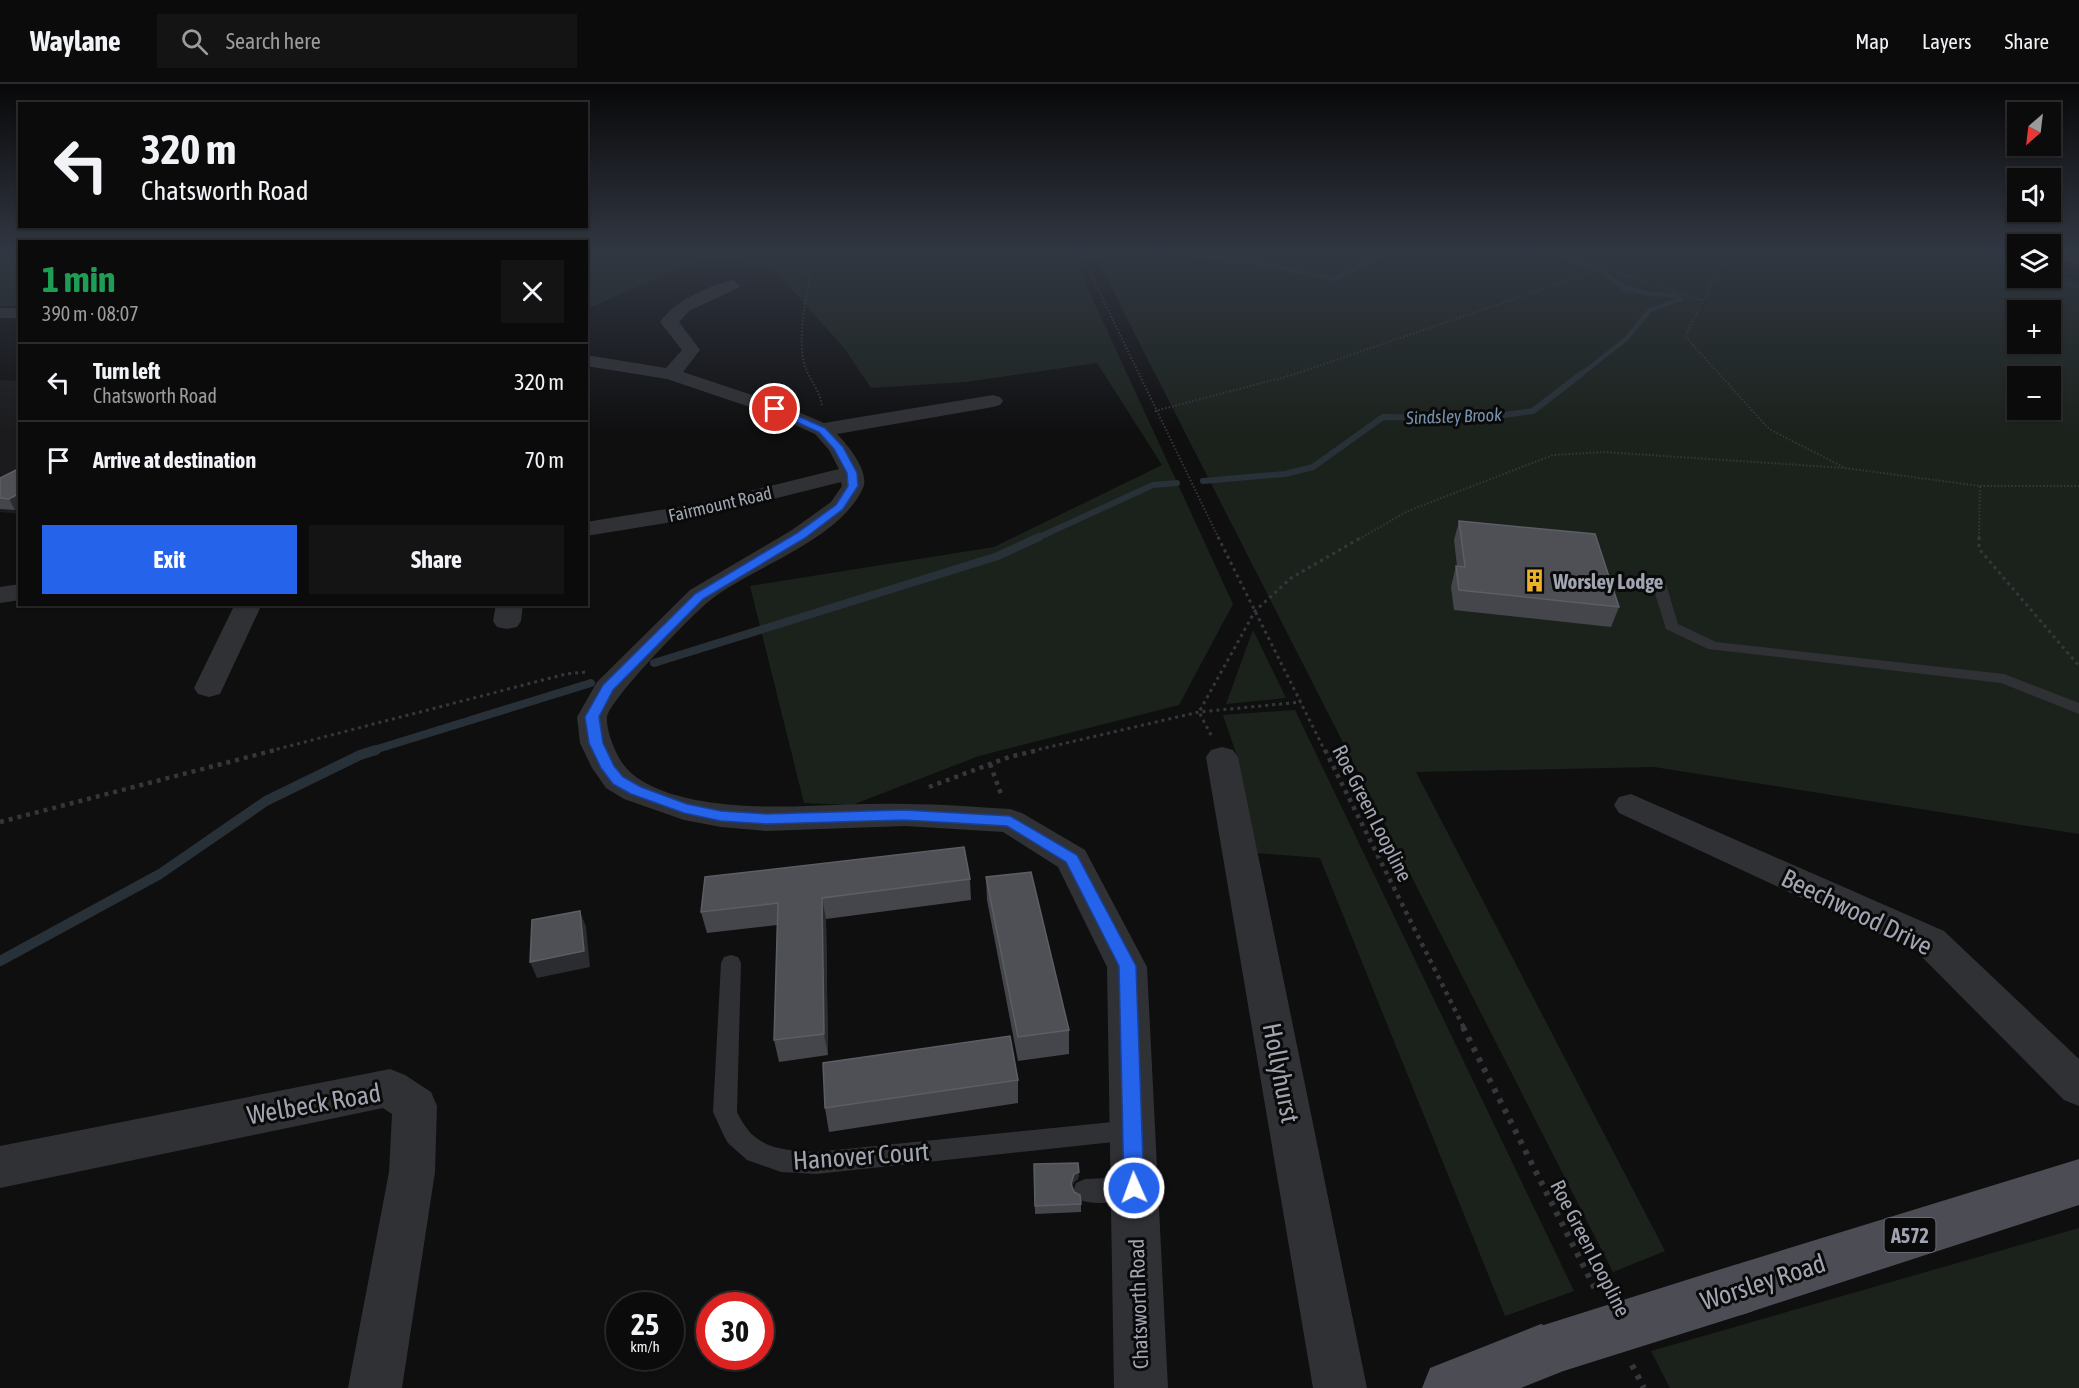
<!DOCTYPE html>
<meta charset="utf-8">
<style>
:root{--surface:#0b0b0c;--page:#141415;--text:#f1f3f6;--muted:#9a9b9d;--line:#2b2b2d;--accent:#2563eb}
body{margin:0;font-family:"Asap Condensed",sans-serif;background:var(--page);color:var(--text);height:100vh;display:flex;flex-direction:column;font-size:22px;white-space:nowrap}
*{box-sizing:border-box;margin:0}
p{font-size:20px;color:var(--muted)}
.icon{flex:none;width:33px;height:33px;fill:none;stroke:currentColor;stroke-width:2;stroke-linecap:round;stroke-linejoin:round}
.map{position:relative;flex:1;overflow:hidden}
.side{position:absolute;left:18px;top:156px;width:570px;height:366px;display:flex;flex-direction:column;background:var(--surface);border-radius:0px;box-shadow:0 2px 4px #0004,0 0 0 2px var(--line)}
.side>*{flex:none}
.top-card{position:absolute;left:18px;top:18px;width:570px;height:126px;border-radius:0px;box-shadow:0 2px 4px #0004,0 0 0 2px var(--line);background:#0b0b0c;color:var(--text);overflow:hidden}
.needle{width:39px;rotate:208deg}
.controls{position:absolute;left:2007px;top:18px;display:grid;gap:12px}
.controls a{display:grid;place-items:center;width:54px;height:54px;border-radius:0px;background:var(--surface);box-shadow:0 2px 4px #0004,0 0 0 2px var(--line);font-size:30px}
.speed{position:absolute;left:606px;top:1208px;display:flex;gap:12px;font-size:30px;font-weight:700;text-align:center}
.speed>*{display:grid;place-content:center;width:78px;height:78px;border-radius:50%;background:var(--surface);box-shadow:0 2px 4px #0004,0 0 0 2px var(--line);line-height:1}
.speed small{font-size:15px;font-weight:400}
.speed .limit{border:9px solid #d22;background:#fff;color:#111}
.pin{position:absolute;display:grid;place-items:center;width:51px;height:51px;color:#fff;margin:-26px;border:3px solid #fff;border-radius:50%;box-shadow:0 2px 6px #0007}
.me{position:absolute;width:66px;margin:-33px;rotate:358deg;stroke-linejoin:round;filter:drop-shadow(0 0 4px #0008)}
.turn{display:flex;align-items:center;gap:21px;height:126px;padding:0 24px;font-size:27px}
.turn .icon{width:78px;height:78px;stroke-width:2.5}
.turn b{display:block;font-size:42px;line-height:51px}
.round{display:grid;place-items:center;flex:none;width:63px;height:63px;border-radius:0px;background:var(--page)}
.head{display:flex;align-items:center;justify-content:space-between;height:102px;padding:0 24px}
h1{font-size:36px;font-weight:700;line-height:45px;color:#1e9e55}
.button{display:flex;gap:12px;margin-top:auto;padding:12px 24px}
.button a{flex:1;height:69px;border-radius:0px;background:var(--accent);color:#fff;font-size:24px;font-weight:700;line-height:69px;text-align:center}
.button a+a{background:var(--page);color:var(--text)}
ul{padding:0;list-style:none}
li{display:flex;align-items:center;gap:18px;height:78px;padding:0 24px;border-top:2px solid var(--line)}
li div{flex:1}
li b{display:block;font-size:22px}
li em{font-style:normal}
header{display:flex;align-items:center;gap:36px;box-sizing:border-box;height:84px;padding:0 30px;background:var(--surface);border-bottom:2px solid var(--line)}
header strong{font-size:28px}
nav{display:flex;gap:33px;margin-inline-start:auto;font-size:21px}
.search{width:420px;height:54px;background:var(--page);display:flex;align-items:center;gap:15px;box-sizing:border-box;padding:0 21px;border-radius:0px;color:var(--muted);font-size:22px}
.map>svg:first-child{display:block}
.built{fill:#1b1b1d}
.green{fill:#1b221c;fill-rule:evenodd}
.lines{fill:none;stroke-linecap:round;stroke-linejoin:round}
.stream-far3{stroke:#293138;stroke-width:4.5}
.stream-far2{stroke:#293138;stroke-width:6}
.stream-far1{stroke:#293138;stroke-width:8}
.stream{stroke:#293138;stroke-width:10}
.path-far3{stroke:#36373c;stroke-width:2;stroke-dasharray:1.5 2;stroke-linecap:butt}
.path-far2{stroke:#36373c;stroke-width:3;stroke-dasharray:3 4;stroke-linecap:butt}
.path-far1{stroke:#36373c;stroke-width:4.5;stroke-dasharray:4 5;stroke-linecap:butt}
.path{stroke:#36373c;stroke-width:6;stroke-dasharray:4.5 7;stroke-linecap:butt}
.lane{fill:#303135;fill-rule:evenodd}
.street{fill:#303135;fill-rule:evenodd}
.primary{fill:#4c4d54;fill-rule:evenodd}
.primary-bridge{stroke:#4c4d54;stroke-width:50}
.wall{fill:#45464b}
.shaded-wall{fill:#2b2c2f}
.building{fill:#4f5056;stroke:#5b5e64;stroke-width:1.5}
.route{fill:#2563eb;stroke:#184099;stroke-width:1.5}
.labels{text-anchor:middle;dominant-baseline:central;stroke-width:6;stroke-linejoin:round;paint-order:stroke}
.far-water-label{font-size:18px;font-style:italic;fill:#7792ac;stroke:#0a0a0b}
.far-street-label{font-size:18px;fill:#a0a5b1;stroke:#0a0a0b}
.shield{fill:#0a0a0b;stroke:#73767f;stroke-width:1.5}
.shield-label{font-size:20px;font-weight:bold;fill:#a0a5b1}
.poi-label{font-size:21px;font-weight:bold;fill:#a0a5b1;stroke:#0a0a0b;text-anchor:start}
.street-label{font-size:21px;fill:#a0a5b1;stroke:#0a0a0b}
.near-street-label{font-size:26px;fill:#a0a5b1;stroke:#0a0a0b}
</style>
<header>
<strong>Waylane</strong>
<div class="search"><svg class="icon" aria-label="search" viewBox="0 0 24 24"><circle cx="10" cy="10" r="6"/><path d="M15 15l6 6"/></svg>Search here</div>
<nav><a>Map</a><a>Layers</a><a>Share</a></nav>
</header>
<div class="map">
<svg width="2079" height="1304" viewBox="0 0 2079 1304">
<rect width="100%" height="100%" fill="#0f0f10"/>
<polygon class="built" points="0,296 19,297 19,430 0,428"/>
<g class="green">
<polygon points="587,166 1070,166 1233,520 1179,621 979,672 852,721 804,719 750,502 994,463 1162,381 1097,279 966,298 871,304 844,264 775,187 753,180 704,177 667,190 587,225"/>
<path d="M1092,166h893l32,11 1,17h32l1,-6 28,10v552l-425,-67 -238,5 249,479 -52,21zM2018,226h32v34h-32zM2018,292h32v34h-32z"/>
<polygon points="19,170 19,222 0,222 0,176"/>
<polygon points="1253,546 1286,614 1226,620"/>
<polygon points="1295,626 1574,1207 1505,1232 1320,774 1256,769 1238,675 1223,631"/>
<polygon points="2079,1144 2079,1304 1670,1304 1651,1267"/>
</g>
<g class="lines">
<g class="stream-far3">
<polyline points="1547,166 1603,187 1624,204 1650,210 1675,211 1681,215 1650,226 1626,255 1579,292"/>
<polyline points="1155,167 1257,179 1334,195 1395,166"/>
</g>
<g class="stream-far2">
<polyline points="1203,397 1285,390 1313,383 1383,333 1482,334 1533,327 1581,290"/>
<polyline points="1035,455 1153,401 1177,399"/>
</g>
<g class="stream-far1">
<polyline points="654,579 998,472 1039,453"/>
<polyline points="371,667 591,599"/>
</g>
<polyline class="stream" points="0,877 160,790 266,717 360,671 376,666"/>
<g class="path-far3">
<path d="M765,166l29,9 16,19c-5,26 -12,59 -6,85 4,16 16,26 18,43"/>
<polyline points="1079,166 1219,455"/>
<polyline points="1775,166 1721,181 1685,252 1769,345 1845,384 1980,402 1979,455"/>
<polyline points="1966,166 2018,183"/>
<polyline points="1603,184 1703,217"/>
<polyline points="2047,194 2079,204"/>
<polyline points="1155,327 1292,291 1596,187 1603,184 1604,166"/>
<polyline points="1980,402 2079,402"/>
<polyline points="1359,455 1408,427 1553,371 1604,368 1845,384"/>
</g>
<g class="path-far2">
<polyline points="1218,453 1325,667"/>
<polyline points="1979,453 1979,465 2079,582"/>
<polyline points="1211,651 1199,628 1255,527 1291,494 1362,453"/>
<polyline points="270,667 566,590 586,588"/>
<polyline points="1032,667 1199,628 1301,618"/>
</g>
<g class="path-far1">
<polyline points="1325,666 1464,944"/>
<polyline points="990,680 1001,710"/>
<polyline points="929,703 1009,673 1039,666"/>
<polyline points="0,738 275,666"/>
</g>
<g class="path">
<polyline points="1463,943 1597,1209"/>
<polyline points="1632,1281 1644,1304"/>
</g>
<g class="lane">
<polygon points="1659,496 1666,500 1678,540 1716,558 2004,590 2079,619 2079,630 2001,599 1708,565 1666,545 1652,500"/>
<path d="M731,871l7,2 3,6 -4,149c17,37 42,38 79,40l316,-32 8,3 4,7 -4,7 -8,3 -316,34 -35,-2 -34,-12 -19,-17 -4,-7 -11,-24 8,-149 3,-6z"/>
<path d="M1132,1093l9,3 3,8 -3,8c-17,7 -48,10 -65,3l-3,-8 3,-8 9,-4z"/>
</g>
<g class="street">
<polygon points="0,166 10,166 8,169 0,170"/>
<polygon points="2050,166 2079,172 2079,180 2050,174"/>
<path d="M732,196l8,5 -2,3 -49,23 -10,11 21,28 -17,22 99,33 42,18 169,-28 7,2 3,4 -3,4 -7,2 -156,27c11,11 33,38 26,54 -24,53 -112,79 -155,114 -17,14 -98,97 -101,115 -1,12 6,29 11,39 26,52 139,52 189,50 33,-1 66,-3 99,-2 35,0 69,3 104,5l12,4 63,37 62,117 21,421h-54l-7,-421 -49,-100 -55,-35 -98,-6 -139,5 -45,-4 -37,-7 -60,-21 -18,-11 -14,-20 -12,-25 -3,-26 20,-35 93,-92 102,-60 39,-28 11,-16 -1,-4 -144,36 -111,18v-14l111,-18 142,-35 -10,-19 -14,-16 -47,-21 -101,-34 -81,-13v-11l80,13 16,-18 -22,-28c16,-22 46,-35 72,-42z"/>
<rect x="0" y="224" width="20" height="10"/>
<polygon points="20,500 20,516 0,519 0,503"/>
<polygon points="235,520 262,520 220,610 209,613 198,610 194,604"/>
<polygon points="496,520 523,520 521,537 517,543 507,545 497,543 493,537"/>
<polygon points="1222,663 1233,666 1238,673 1367,1304 1313,1304 1206,673 1211,666"/>
<polygon points="1631,710 1944,847 2079,975 2079,1022 2064,1016 1916,867 1619,729 1614,721 1619,713"/>
<polygon points="390,985 405,991 431,1008 437,1022 435,1088 402,1304 348,1304 389,1088 392,1030 383,1024 0,1104 0,1062"/>
</g>
<g class="primary">
<polygon points="2079,1075 2079,1121 1741,1231 1722,1224 1714,1205 1722,1186 1741,1179"/>
<polygon points="1541,1240 1561,1248 1569,1268 1561,1288 1521,1304 1422,1304 1430,1284"/>
</g>
<polyline class="primary-bridge" points="1541,1268 1741,1205"/>
</g>
<g class="wall">
<polygon points="0,394 15,426 0,425"/>
<polygon points="1459,437 1619,523 1611,543 1454,526 1451,503 1456,482 1457,482 1454,456"/>
<polygon points="986,793 1069,946 1069,970 1018,977 987,816"/>
<polygon points="970,795 971,816 826,835 828,971 779,978 774,956 777,841 707,849 701,828"/>
<polygon points="1018,996 1018,1019 829,1048 825,1024"/>
<polygon points="1034,1080 1079,1088 1078,1095 1074,1098 1072,1103 1081,1120 1081,1128 1035,1130"/>
</g>
<g class="shaded-wall">
<polygon points="20,409 20,424 15,426 9,415"/>
<polygon points="822,814 826,835 828,971 824,950"/>
<polygon points="580,827 586,843 590,883 537,894 530,878"/>
<polygon points="1079,1088 1078,1095 1074,1098 1071,1108 1071,1100 1074,1090"/>
</g>
<g class="building">
<polygon points="20,384 20,409 9,415 0,414 0,394"/>
<polygon points="1459,437 1595,450 1619,523 1459,506 1456,482 1465,483"/>
<polygon points="964,763 970,795 822,814 824,950 774,956 778,819 701,828 705,793"/>
<polygon points="1031,788 1069,946 1018,953 986,793"/>
<polygon points="580,827 584,867 530,878 532,836"/>
<polygon points="1010,952 1018,996 825,1024 823,979"/>
<polygon points="1078,1079 1079,1088 1074,1090 1071,1100 1074,1108 1080,1111 1081,1120 1035,1122 1034,1080"/>
</g>
<linearGradient id="sky" x2="0" y2="1"><stop stop-color="#080809"/><stop offset="0.48" stop-color="#313742"/><stop offset="1" stop-color="#313742" stop-opacity="0"/></linearGradient>
<rect width="2079" height="348" fill="url(#sky)"/>
<polygon class="route" points="775,322 825,344 843,363 857,389 858,402 843,425 805,454 703,515 613,606 599,633 603,659 614,682 623,693 641,703 687,720 721,727 766,730 904,726 1010,732 1077,771 1136,882 1144,1104 1141,1111 1134,1114 1127,1111 1124,1104 1119,882 1066,778 1007,742 904,736 766,740 721,737 684,729 631,710 613,700 601,684 589,659 585,633 603,601 695,510 797,449 836,421 848,402 847,389 834,365 819,348 772,327 772,323"/>
<defs>
<symbol id="building-bare" viewBox="-9 -9 18 18"><path d="M-4-6H4V6H1V3H-1V6H-4ZM-2.5-4.3h1.7v1.8h-1.7ZM.8-4.3h1.7v1.8H.8ZM-2.5-1h1.7V.8h-1.7ZM.8-1h1.7V.8H.8Z" fill="#edb02a" stroke="#0a0a0b" stroke-width="2.5" paint-order="stroke"/></symbol>
</defs>
<g fill-rule="evenodd">
<use href="#building-bare" x="1518" y="480" width="33" height="33"/>
</g>
<g class="labels">
<g class="far-water-label">
<text transform="translate(1454 332) rotate(-2)">Sindsley Brook</text>
</g>
<g class="far-street-label">
<text transform="translate(720 420) rotate(-13)">Fairmount Road</text>
</g>
<rect class="shield" x="1884.5" y="1134" width="51" height="34" rx="4.5"/>
<g class="shield-label">
<text x="1910" y="1151">A572</text>
</g>
<g class="poi-label">
<text x="1553" y="497">Worsley Lodge</text>
</g>
<g class="street-label">
<text transform="translate(1373 729) rotate(63)">Roe Green Loopline</text>
<text transform="translate(1591 1164) rotate(63)">Roe Green Loopline</text>
<text transform="translate(1138 1220) rotate(-92)">Chatsworth Road</text>
</g>
<g class="near-street-label">
<text transform="translate(1857 828) rotate(26)">Beechwood Drive</text>
<text transform="translate(1281 989) rotate(79)">Hollyhurst</text>
<text transform="translate(314 1020) rotate(-10)">Welbeck Road</text>
<text transform="translate(861 1072) rotate(-4)">Hanover Court</text>
<text transform="translate(1763 1198) rotate(-18)">Worsley Road</text>
</g>
</g>
</svg>
<div class="controls">
<a><svg class="needle" viewBox="-14 -14 28 28"><path d="M0-13l5 13h-10z" fill="#e53935"/><path d="M0 13l5-13h-10z" fill="#9a9b9d"/></svg></a>
<a><svg class="icon" aria-label="sound" viewBox="0 0 24 24"><path d="M4 9h4l5-4v14l-5-4H4zM17 9q2 3 0 6"/></svg></a>
<a><svg class="icon" aria-label="layers" viewBox="0 0 24 24"><path d="M12 4l9 5-9 5-9-5zM3 14l9 5 9-5"/></svg></a>
<a>+</a>
<a>−</a>
</div>
<div class="speed"><div>25<small>km/h</small></div><div class="limit">30</div></div>
<div class="pin" style="left:775px;top:325px;background:#d93025"><svg class="icon" aria-label="arrive" viewBox="0 0 24 24"><path d="M6 21V4h12l-3 4 3 4H6"/></svg></div>
<svg class="me" style="left:1134px;top:1104px" viewBox="-20 -20 40 40"><circle r="17" fill="#2563eb" stroke="#fff" stroke-width="3"/><path d="M0-11L8 9 0 5-8 9z" fill="#fff"/></svg>
<div class="top-card">
<div class="turn"><svg class="icon" aria-label="left" viewBox="0 0 24 24"><path d="M17 20v-9H6M10 6l-5 5 5 5"/></svg><div><b>320 m</b>Chatsworth Road</div></div>
</div>
<section class="side">
<div class="head"><div><h1>1 min</h1><p>390 m · 08:07</p></div><a class="round"><svg class="icon" aria-label="close" viewBox="0 0 24 24"><path d="M6 6l12 12M18 6L6 18"/></svg></a></div>
<ul>
<li><svg class="icon" aria-label="left" viewBox="0 0 24 24"><path d="M17 20v-9H6M10 6l-5 5 5 5"/></svg><div><b>Turn left</b><p>Chatsworth Road</p></div><em>320 m</em></li>
<li><svg class="icon" aria-label="arrive" viewBox="0 0 24 24"><path d="M6 21V4h12l-3 4 3 4H6"/></svg><div><b>Arrive at destination</b></div><em>70 m</em></li>
</ul>
<div class="button"><a>Exit</a><a>Share</a></div>
</section>
</div>
